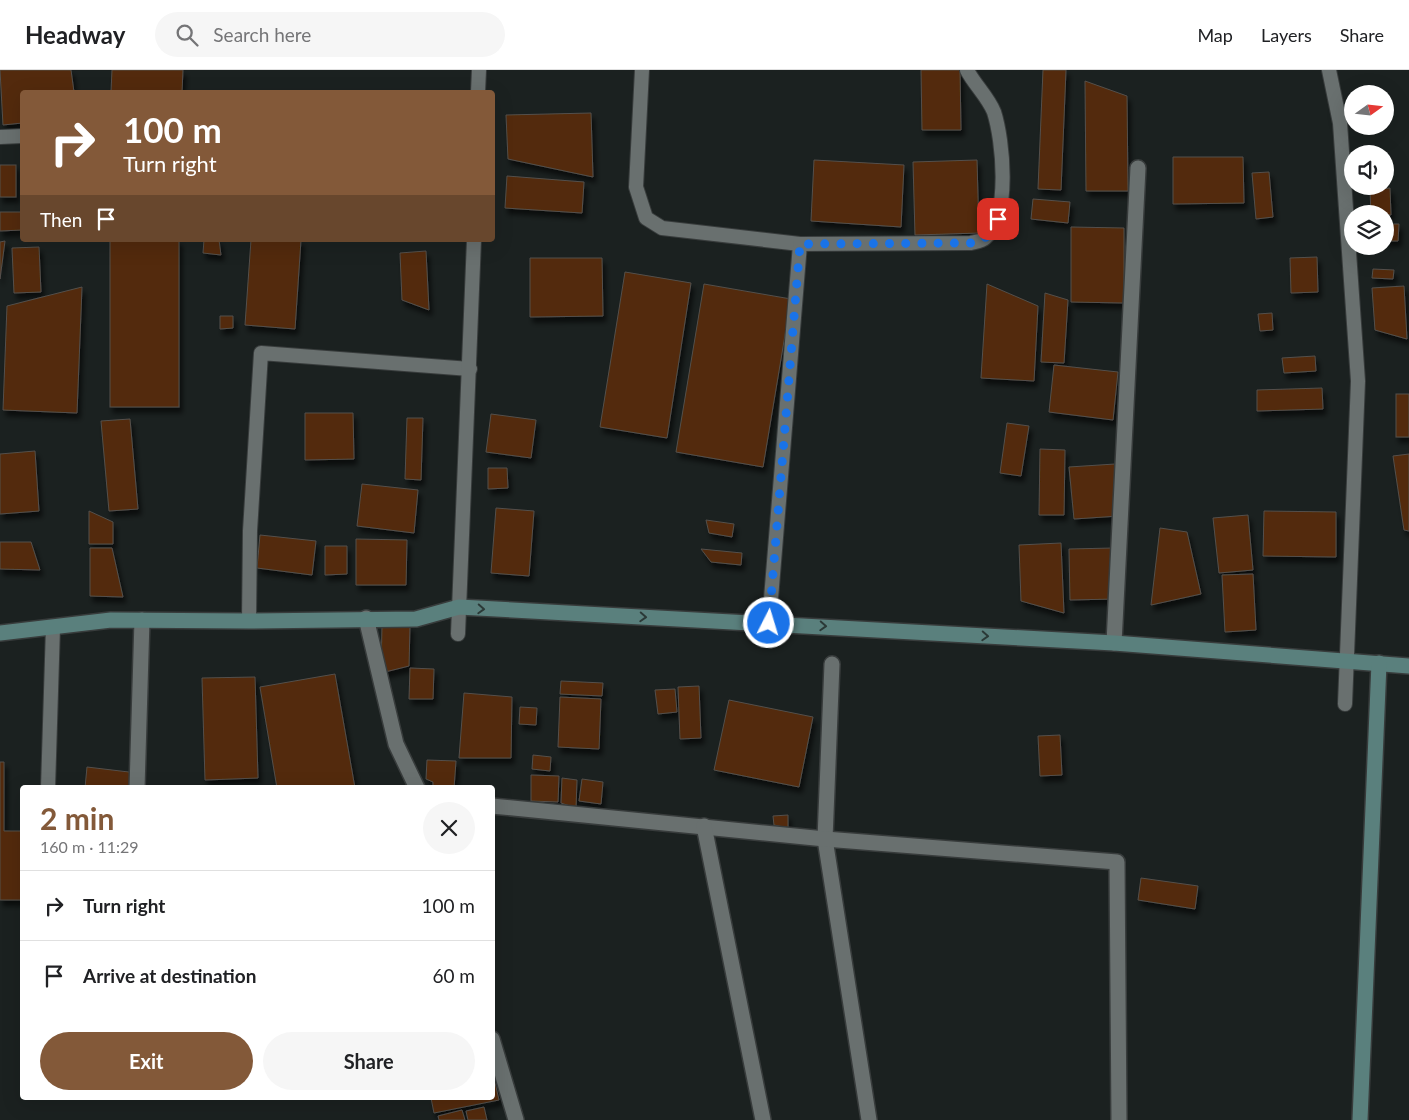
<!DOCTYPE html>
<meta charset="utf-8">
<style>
:root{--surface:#fff;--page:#f6f6f6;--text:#202124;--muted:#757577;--line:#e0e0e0;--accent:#835939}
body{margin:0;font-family:Lato,sans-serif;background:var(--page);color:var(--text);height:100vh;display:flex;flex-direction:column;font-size:19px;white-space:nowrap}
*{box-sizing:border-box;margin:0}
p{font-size:16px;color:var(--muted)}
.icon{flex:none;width:28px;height:28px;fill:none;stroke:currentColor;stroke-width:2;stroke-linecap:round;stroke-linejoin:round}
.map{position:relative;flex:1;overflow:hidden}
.sheet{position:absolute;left:20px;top:715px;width:475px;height:315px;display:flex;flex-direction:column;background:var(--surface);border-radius:5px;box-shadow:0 5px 20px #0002}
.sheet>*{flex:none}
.hud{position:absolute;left:20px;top:20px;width:475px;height:152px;border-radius:5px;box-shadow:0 5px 20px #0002;background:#835939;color:#fff;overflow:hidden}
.needle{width:32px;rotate:75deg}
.buttons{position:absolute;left:1344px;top:15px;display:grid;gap:10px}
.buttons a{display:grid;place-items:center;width:50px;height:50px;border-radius:50%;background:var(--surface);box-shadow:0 5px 20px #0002;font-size:25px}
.pin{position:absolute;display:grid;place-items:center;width:42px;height:42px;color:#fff;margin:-21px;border-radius:10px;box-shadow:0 2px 8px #0006}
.me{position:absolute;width:55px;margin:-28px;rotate:5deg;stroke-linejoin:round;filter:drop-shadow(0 0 4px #0008)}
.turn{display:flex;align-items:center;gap:18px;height:105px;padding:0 20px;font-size:22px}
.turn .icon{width:65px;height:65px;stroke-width:2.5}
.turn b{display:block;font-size:35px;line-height:42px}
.then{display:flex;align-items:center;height:48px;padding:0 20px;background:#0003;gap:10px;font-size:19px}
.round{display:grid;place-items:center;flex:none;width:52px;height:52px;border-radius:26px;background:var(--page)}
.headline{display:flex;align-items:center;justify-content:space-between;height:85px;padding:0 20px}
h1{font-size:30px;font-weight:700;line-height:38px;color:var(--accent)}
.primary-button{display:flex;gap:10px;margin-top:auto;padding:10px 20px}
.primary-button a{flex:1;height:58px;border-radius:30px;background:var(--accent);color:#fff;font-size:20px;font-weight:700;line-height:58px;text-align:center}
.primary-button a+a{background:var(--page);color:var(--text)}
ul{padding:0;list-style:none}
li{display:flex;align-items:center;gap:15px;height:70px;padding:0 20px;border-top:1px solid var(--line)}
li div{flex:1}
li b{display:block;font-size:19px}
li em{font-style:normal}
header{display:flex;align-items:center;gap:30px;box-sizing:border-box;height:70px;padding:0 25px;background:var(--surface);border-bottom:1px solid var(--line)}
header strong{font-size:24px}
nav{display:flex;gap:28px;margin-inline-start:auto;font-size:18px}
.search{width:350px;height:45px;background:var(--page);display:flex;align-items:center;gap:12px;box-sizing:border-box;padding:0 18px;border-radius:28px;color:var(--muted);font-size:19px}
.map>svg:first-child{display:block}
.building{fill:#522b07;stroke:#544f4c;filter:url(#shadow)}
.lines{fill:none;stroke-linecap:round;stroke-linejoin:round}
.lane-casing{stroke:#383c3c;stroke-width:16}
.street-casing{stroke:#383c3c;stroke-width:18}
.secondary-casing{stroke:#383c3c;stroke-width:18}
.lane{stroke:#69706f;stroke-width:14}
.street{stroke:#69706f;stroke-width:15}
.secondary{stroke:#5a807d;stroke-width:15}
.oneway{stroke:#2b3937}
.route{stroke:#1a73e8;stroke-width:9;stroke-dasharray:0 16.2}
</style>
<header>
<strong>Headway</strong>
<div class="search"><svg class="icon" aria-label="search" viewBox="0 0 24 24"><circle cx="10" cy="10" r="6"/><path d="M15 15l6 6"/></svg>Search here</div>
<nav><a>Map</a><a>Layers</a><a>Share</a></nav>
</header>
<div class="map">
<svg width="1409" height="1050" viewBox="0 0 1409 1050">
<defs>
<filter id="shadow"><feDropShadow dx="3" dy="5.5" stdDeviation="2.5" flood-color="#0009"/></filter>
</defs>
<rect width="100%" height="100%" fill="#1b2120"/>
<g class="building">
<polygon points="0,0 71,0 74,22 22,22 22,53 3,55"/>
<polygon points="112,0 183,0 182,22 111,22"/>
<polygon points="921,0 960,0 961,60 922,60"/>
<polygon points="1043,0 1066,0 1061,120 1038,119"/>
<polygon points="1085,11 1127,26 1128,121 1086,121"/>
<polygon points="591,43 593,107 508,89 506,45"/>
<polygon points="1173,87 1243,87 1244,133 1173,134"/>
<polygon points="814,90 904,95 901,157 811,151"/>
<polygon points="977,90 979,163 915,165 913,92"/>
<rect x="0" y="95" width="16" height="32"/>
<polygon points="1269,102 1273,147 1256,149 1252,103"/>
<polygon points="507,106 584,112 582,143 505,138"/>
<polygon points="1390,118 1391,145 1371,144 1370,120"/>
<polygon points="1033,129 1070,132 1068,153 1031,149"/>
<polygon points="0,142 22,142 22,160 0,161"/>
<polygon points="1385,154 1399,154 1398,171 1385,171"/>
<polygon points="1071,157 1124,158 1124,233 1071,232"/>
<rect x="110" y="170" width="69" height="167"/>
<polygon points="204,170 219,170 221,185 203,183"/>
<polygon points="251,170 301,170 295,259 245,255"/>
<polygon points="5,171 0,209 0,172"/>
<polygon points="39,177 41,222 14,223 12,178"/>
<polygon points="426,181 429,240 402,230 400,183"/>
<polygon points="1317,187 1318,222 1291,223 1290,188"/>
<polygon points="530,188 602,188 603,246 530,247"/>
<polygon points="1373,199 1394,200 1393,209 1372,208"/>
<polygon points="625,202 691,213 667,368 600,357"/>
<polygon points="704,214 791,229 763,397 676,382"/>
<polygon points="987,214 1038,236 1034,311 981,308"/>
<polygon points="1404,216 1407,269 1375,260 1372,218"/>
<polygon points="82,217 77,343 3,340 7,236"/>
<polygon points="1045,223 1068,230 1064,293 1041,292"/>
<polygon points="1272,243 1273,260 1260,261 1258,244"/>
<polygon points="220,246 233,246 233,258 220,259"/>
<polygon points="1315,286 1316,301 1284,303 1282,288"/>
<polygon points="1054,295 1118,302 1113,350 1049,342"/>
<polygon points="1322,318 1323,339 1257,341 1257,320"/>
<rect x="1396" y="324" width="13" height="43"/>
<polygon points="305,343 353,343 354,389 305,390"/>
<polygon points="491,344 536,350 531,388 486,382"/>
<polygon points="407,348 423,348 421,410 405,409"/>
<polygon points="130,349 138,439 109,441 101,351"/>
<polygon points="1007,353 1029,356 1021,406 1000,403"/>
<polygon points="1040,379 1065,380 1064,445 1039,445"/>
<polygon points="35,381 39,441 0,444 0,384"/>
<polygon points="1409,384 1409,461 1404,460 1393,386"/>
<polygon points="1115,394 1119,446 1074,449 1069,397"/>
<polygon points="488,398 507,398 508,418 488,419"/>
<polygon points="362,414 418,420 414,463 357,456"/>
<polygon points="496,438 534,441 529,506 491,503"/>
<polygon points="89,441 113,452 113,474 89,474"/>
<polygon points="1264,441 1336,442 1336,487 1263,486"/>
<polygon points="1248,445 1253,500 1219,503 1213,448"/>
<polygon points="706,450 734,454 732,467 709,463"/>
<polygon points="1160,458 1187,462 1201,524 1151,535"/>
<polygon points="260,465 316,471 312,505 257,498"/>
<polygon points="356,469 407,470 406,515 356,515"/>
<polygon points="0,472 31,472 40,500 0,499"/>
<polygon points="1061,473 1064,543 1021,531 1019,475"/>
<polygon points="325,476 347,476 347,504 325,505"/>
<polygon points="90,478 112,478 123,527 90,526"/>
<polygon points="1113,478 1114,529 1070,530 1069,479"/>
<polygon points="701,479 742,483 741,495 711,492"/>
<polygon points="1253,504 1256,560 1225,562 1222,505"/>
<polygon points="382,556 410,556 409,596 381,603"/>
<polygon points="410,598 434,599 433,629 409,629"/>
<polygon points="335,604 355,718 277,718 260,617"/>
<polygon points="255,607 258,708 205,710 202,608"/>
<polygon points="561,611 603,613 602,626 560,624"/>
<polygon points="699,616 701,668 680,669 678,617"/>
<polygon points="675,619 677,642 658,644 655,620"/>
<polygon points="464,623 512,627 511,688 459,688"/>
<polygon points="560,627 601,629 599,679 558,677"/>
<polygon points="729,630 813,647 799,717 714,700"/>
<polygon points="520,637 537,638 536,655 519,654"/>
<polygon points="1060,665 1062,705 1040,706 1038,666"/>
<polygon points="533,685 551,687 550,701 532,699"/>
<polygon points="427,690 456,691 454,718 433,718 433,712 426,709"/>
<polygon points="0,692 4,692 4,761 22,761 22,830 0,830"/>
<polygon points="87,697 137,703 136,718 85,718"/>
<polygon points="531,705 559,706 558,732 531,731"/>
<polygon points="562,708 577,710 576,738 561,733"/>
<polygon points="582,709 603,712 601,734 579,731"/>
<polygon points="788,745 788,758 774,755 773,746"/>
<polygon points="1141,808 1198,816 1195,839 1138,830"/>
<polygon points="492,1000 499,1030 434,1043 431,1028 492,1028"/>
<polygon points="484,1037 487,1050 468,1050 466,1041"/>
<polygon points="462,1040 465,1050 439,1050 438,1046"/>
</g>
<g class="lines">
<defs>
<g id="lane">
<polyline points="642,0 636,117 646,148 662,158 800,174 769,553"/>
<polyline points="1329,0 1340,53 1358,311 1345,634"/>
<polyline points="478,22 479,0"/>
<polyline points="0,67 22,66"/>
<path d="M800,174l171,-1c4,-1 11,-2 14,-5 26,-21 18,-98 9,-126 -6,-15 -20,-28 -27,-42"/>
<polyline points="249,551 250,461 261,283 470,299"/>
<polyline points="458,564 474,170"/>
<polyline points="48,718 53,557"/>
</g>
<g id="street">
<polyline points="366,548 396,674 417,718"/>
<polyline points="1114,573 1138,98"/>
<polyline points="832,594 825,769 869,1050"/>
<polyline points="137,718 142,550"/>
<polyline points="492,736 825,769 1117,792 1119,1050"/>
<polyline points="704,756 763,1050"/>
<polyline points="492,969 516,1050"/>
</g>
<g id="secondary">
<polyline points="0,563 111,550 249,551 416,549 459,537 1114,573 1409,596"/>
<polyline points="1360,1050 1379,593"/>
</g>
</defs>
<use href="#lane" class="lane-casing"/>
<use href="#street" class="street-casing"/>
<use href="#secondary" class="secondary-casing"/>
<use href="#lane" class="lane"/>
<use href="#street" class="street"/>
<use href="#secondary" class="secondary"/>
</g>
<defs><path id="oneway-chevron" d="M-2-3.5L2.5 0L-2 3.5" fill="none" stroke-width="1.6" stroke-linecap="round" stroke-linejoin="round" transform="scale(1.25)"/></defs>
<g class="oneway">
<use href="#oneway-chevron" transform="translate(481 539) rotate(3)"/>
<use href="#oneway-chevron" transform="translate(643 547) rotate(3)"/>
<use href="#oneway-chevron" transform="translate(823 556) rotate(3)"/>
<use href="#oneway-chevron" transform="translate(985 566) rotate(3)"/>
</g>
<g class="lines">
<polyline class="route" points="769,553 800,174 971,173 985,168 998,149"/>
</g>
</svg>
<div class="buttons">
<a><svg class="needle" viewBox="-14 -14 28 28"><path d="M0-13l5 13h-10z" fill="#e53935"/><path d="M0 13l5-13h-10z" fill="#757577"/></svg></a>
<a><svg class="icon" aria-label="sound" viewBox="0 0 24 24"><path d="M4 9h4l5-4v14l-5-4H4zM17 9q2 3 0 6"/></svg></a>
<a><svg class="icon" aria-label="layers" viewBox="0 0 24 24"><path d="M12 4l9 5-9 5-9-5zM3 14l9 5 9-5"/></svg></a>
</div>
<div class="pin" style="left:998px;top:149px;background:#d93025"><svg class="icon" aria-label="arrive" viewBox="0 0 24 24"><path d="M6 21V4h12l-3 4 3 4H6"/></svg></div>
<svg class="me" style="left:769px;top:553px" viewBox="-20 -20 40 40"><circle r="17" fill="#1a73e8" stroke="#fff" stroke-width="3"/><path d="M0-11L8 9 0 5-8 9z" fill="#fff"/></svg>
<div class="hud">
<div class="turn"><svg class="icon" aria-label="right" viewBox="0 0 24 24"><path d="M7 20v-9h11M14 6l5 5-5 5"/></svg><div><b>100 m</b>Turn right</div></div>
<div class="then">Then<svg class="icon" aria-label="arrive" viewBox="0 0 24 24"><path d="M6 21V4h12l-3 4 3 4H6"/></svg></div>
</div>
<section class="sheet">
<div class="headline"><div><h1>2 min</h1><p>160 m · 11:29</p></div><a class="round"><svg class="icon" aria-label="close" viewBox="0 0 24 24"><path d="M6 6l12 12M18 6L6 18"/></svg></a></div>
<ul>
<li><svg class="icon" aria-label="right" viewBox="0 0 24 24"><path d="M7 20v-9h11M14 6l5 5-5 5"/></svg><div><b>Turn right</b></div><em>100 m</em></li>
<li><svg class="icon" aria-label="arrive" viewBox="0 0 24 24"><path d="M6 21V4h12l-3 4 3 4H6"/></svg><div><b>Arrive at destination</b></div><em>60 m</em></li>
</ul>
<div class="primary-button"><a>Exit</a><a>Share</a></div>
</section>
</div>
